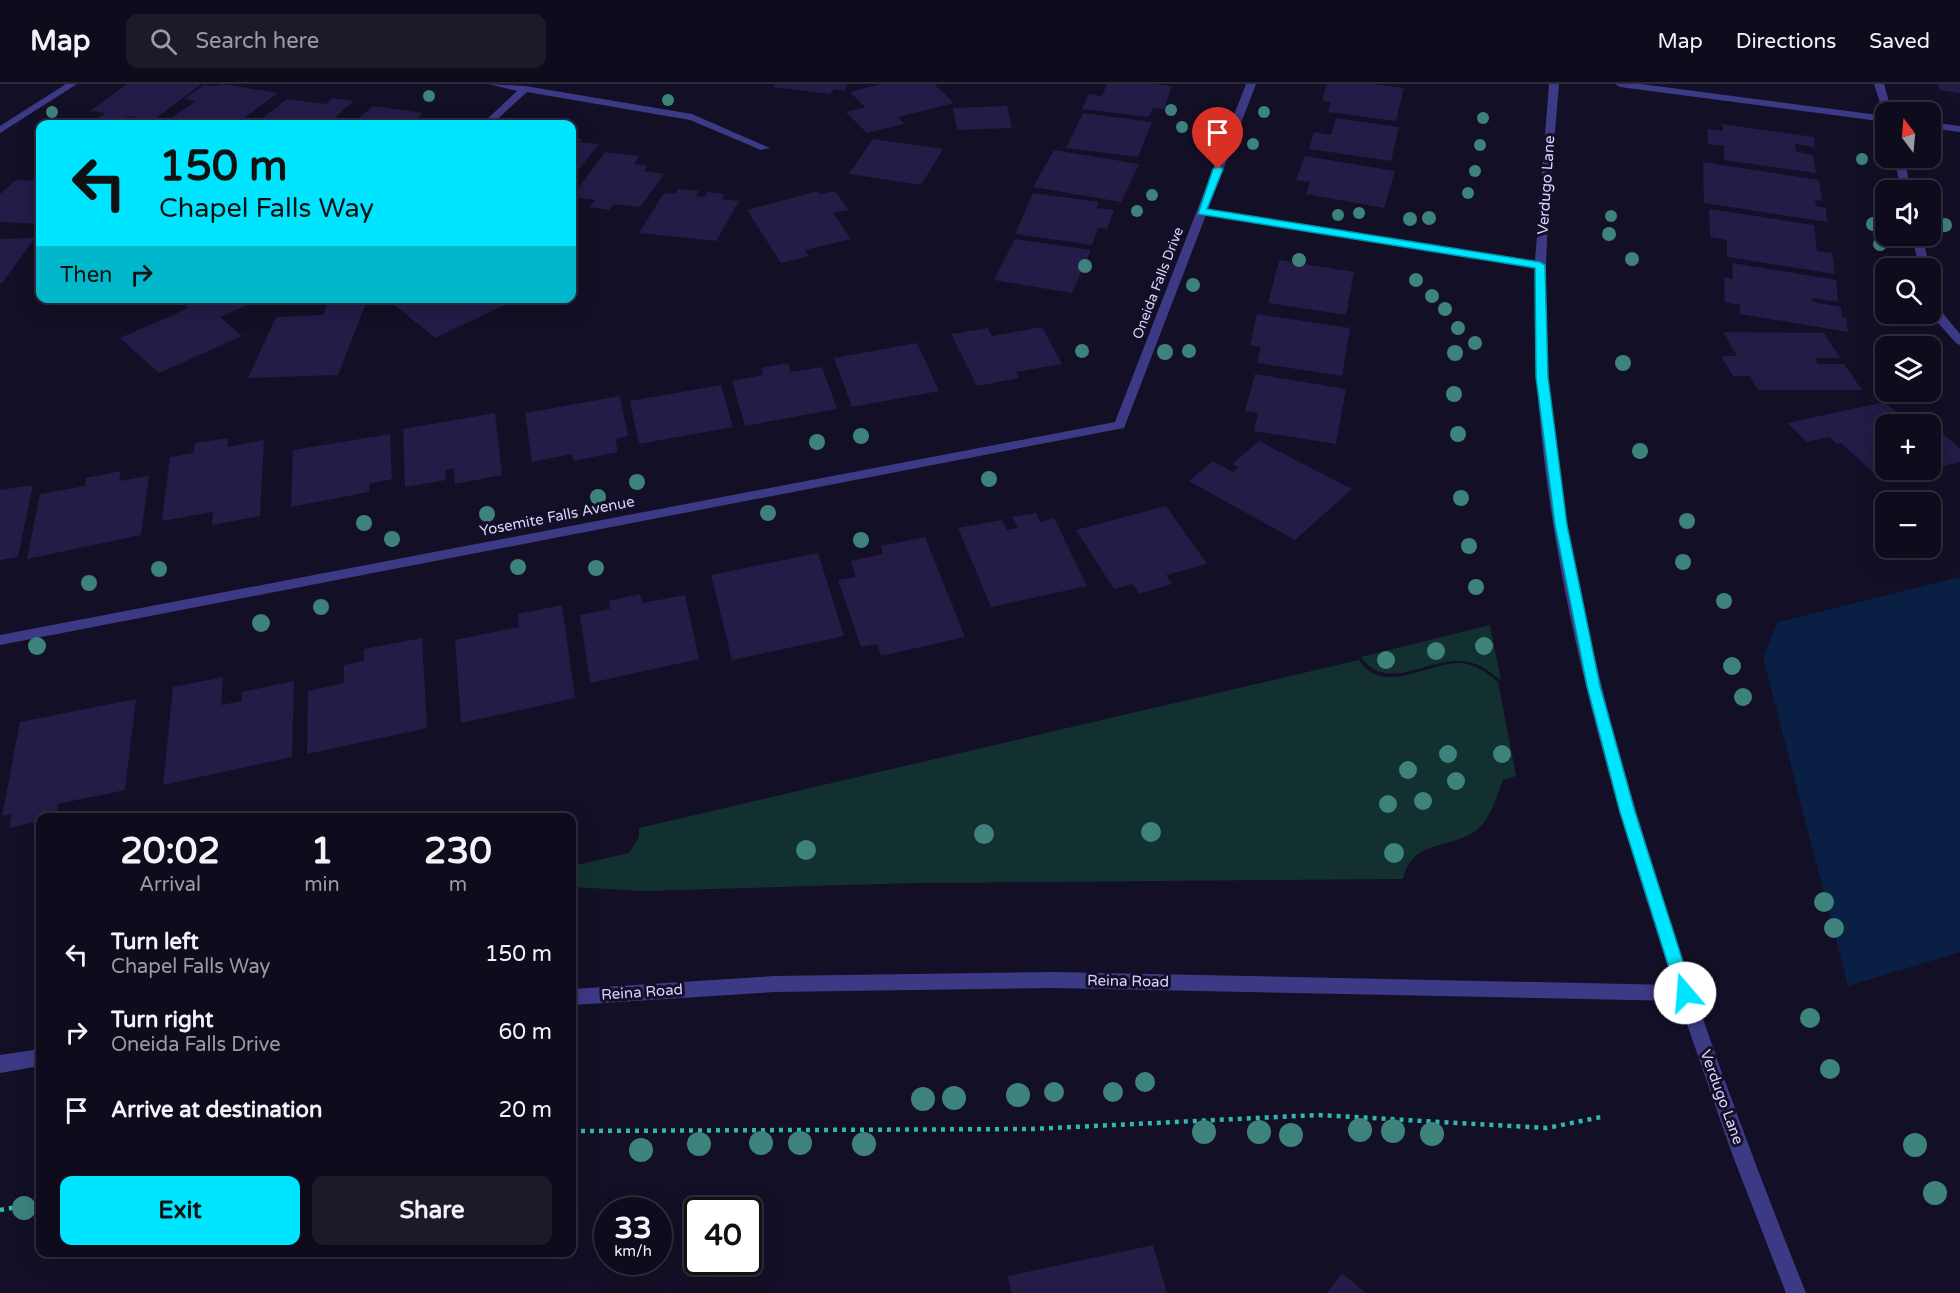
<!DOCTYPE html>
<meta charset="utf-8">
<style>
:root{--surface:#0e0b1c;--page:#1c1929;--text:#f1f3f6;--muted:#9b9ba3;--line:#2e2b3b;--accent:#00e5ff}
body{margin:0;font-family:"Varela Round",sans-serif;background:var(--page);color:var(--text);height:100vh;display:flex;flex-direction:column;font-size:22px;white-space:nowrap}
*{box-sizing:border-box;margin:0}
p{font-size:20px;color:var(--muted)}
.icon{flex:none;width:33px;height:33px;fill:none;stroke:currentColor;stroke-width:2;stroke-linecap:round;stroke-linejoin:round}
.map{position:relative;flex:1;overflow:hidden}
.details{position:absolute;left:36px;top:729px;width:540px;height:444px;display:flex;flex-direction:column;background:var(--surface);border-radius:12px;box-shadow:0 6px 24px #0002,0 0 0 2px var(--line)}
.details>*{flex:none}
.banner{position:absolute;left:36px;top:36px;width:540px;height:183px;border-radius:12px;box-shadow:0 6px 24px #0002,0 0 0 2px var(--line);background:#00e5ff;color:#111;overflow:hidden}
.needle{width:39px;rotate:344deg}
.buttons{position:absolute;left:1875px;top:18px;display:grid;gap:12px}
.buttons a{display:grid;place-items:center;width:66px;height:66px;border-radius:12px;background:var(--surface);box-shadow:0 6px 24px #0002,0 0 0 2px var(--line);font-size:30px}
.speed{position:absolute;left:594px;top:1113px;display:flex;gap:12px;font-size:30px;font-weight:700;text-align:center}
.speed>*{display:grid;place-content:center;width:78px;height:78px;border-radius:50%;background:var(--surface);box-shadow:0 6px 24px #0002,0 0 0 2px var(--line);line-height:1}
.speed small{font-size:15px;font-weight:400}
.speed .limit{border:3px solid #111;border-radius:9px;background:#fff;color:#111}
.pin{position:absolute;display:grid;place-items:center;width:51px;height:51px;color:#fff;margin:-62px -26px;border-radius:50% 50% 50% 0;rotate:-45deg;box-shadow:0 0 6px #0007}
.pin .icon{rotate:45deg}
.me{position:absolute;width:66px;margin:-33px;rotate:342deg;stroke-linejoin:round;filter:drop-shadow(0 0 4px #0008)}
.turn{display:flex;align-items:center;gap:21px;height:126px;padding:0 24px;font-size:27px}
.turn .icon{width:78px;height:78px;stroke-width:2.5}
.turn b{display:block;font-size:42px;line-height:51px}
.then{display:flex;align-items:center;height:57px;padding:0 24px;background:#0003;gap:12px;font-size:22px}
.eta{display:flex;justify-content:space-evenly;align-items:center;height:102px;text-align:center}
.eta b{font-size:36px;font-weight:800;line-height:42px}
.button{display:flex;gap:12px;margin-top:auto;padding:12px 24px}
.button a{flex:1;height:69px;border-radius:12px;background:var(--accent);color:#111;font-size:24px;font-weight:800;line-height:69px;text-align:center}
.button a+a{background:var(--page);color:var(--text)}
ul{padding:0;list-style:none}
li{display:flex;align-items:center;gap:18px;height:78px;padding:0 24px}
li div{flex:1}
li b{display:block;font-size:22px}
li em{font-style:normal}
header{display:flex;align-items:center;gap:36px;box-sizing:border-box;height:84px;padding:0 30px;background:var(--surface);border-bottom:2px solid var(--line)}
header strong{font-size:28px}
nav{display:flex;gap:33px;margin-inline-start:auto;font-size:21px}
.search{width:420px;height:54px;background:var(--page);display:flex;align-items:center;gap:15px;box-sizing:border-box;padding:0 21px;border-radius:12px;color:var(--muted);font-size:22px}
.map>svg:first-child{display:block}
.green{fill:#12302f}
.water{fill:#0a1f44}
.building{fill:#241b47}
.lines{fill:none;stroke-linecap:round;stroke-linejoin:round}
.path{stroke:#2fb8b0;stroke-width:4.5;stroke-dasharray:4 5;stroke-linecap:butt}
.minor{fill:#3d3a85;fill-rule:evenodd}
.tree{fill:#3d827b}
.route{fill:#00e5ff;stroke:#0095a6;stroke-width:1.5}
.labels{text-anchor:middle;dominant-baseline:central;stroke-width:6;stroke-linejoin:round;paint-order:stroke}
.far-street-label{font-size:14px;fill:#d9d4ff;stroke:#130f26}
.street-label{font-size:15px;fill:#d9d4ff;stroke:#130f26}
</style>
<header>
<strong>Map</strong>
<div class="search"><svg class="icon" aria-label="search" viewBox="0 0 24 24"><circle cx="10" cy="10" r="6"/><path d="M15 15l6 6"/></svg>Search here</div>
<nav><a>Map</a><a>Directions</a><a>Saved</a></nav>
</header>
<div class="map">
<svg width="1960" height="1209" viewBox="0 0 1960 1209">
<rect width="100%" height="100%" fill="#130f26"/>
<g class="green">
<path d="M1490,541l11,56c-11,-10 -25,-20 -41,-20 -34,-2 -74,32 -99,-4z"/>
<path d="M1359,576c23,37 70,2 101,3 15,1 27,9 38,19l18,94 -13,4c-6,15 -12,39 -26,50 -27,20 -64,8 -74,49l-488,4 -271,8 -72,-4v-21l57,-13 10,-16v-9z"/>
</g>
<polygon class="water" points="1960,493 1960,868 1848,902 1763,573 1778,538"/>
<g class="building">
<polygon points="127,0 201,0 154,36 128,32 121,38 98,34 106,29 90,27"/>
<polygon points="221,0 278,9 236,40 204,40 170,35 196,17 184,15 204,1 216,2"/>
<polygon points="775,0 848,0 844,7 834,5 830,10 773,3"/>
<polygon points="881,0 934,0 954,19 898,33 904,40 867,49 846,28 865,23 850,8"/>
<polygon points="1107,0 1152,0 1172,2 1164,25 1153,24 1149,33 1082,25 1089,10 1102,12"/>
<polygon points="1327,0 1375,0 1404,4 1396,37 1328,28 1331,18 1322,17"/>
<polygon points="1938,0 1960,0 1960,9 1939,6"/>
<polygon points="333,14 354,17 327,40 255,40 287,15 326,20"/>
<polygon points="373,22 423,29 415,36 431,38 429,40 352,40"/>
<polygon points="1007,22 1012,44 957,46 953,24"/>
<polygon points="1083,29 1152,38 1138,73 1066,64"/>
<polygon points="1336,34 1399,43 1391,77 1309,65 1314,48 1331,51"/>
<polygon points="1722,40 1814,53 1815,63 1795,60 1796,68 1813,71 1816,89 1724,76 1724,62 1708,60 1707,45 1723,47"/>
<polygon points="572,54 582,55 579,58 599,60 572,94"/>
<polygon points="873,55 943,65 921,101 849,90"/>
<polygon points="1054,66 1139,80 1121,118 1033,103"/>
<polygon points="605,68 639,72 634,80 647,82 644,87 664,90 640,123 614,120 609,126 589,123 595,116 572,113"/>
<polygon points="1305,72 1395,87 1384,124 1306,110 1310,98 1296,96"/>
<polygon points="1703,78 1819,96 1822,117 1815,116 1816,122 1826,124 1827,138 1704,119"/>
<polygon points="16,96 40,97 40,140 0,138 0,110"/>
<polygon points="678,105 699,107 696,112 705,113 708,108 725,110 722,115 739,117 716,157 639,149 664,109 675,110"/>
<polygon points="818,107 820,110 835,107 849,126 833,129 851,155 805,166 809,172 781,179 747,126"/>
<polygon points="1033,109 1099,118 1097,124 1114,126 1107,145 1098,144 1092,161 1015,150"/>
<polygon points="1709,125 1814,141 1817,167 1832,169 1835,190 1727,173 1727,156 1710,153"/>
<polygon points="35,154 2,199 0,199 0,155"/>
<polygon points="1015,155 1091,166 1072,209 994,196"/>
<polygon points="1279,176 1354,188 1346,231 1268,219"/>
<polygon points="1732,179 1836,196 1838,218 1812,214 1813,218 1841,223 1842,233 1846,234 1848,248 1740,230 1740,221 1725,218 1724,193 1733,195"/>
<polygon points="188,214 243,214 250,220 220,233 242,252 159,289 120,254 189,224 181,217"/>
<polygon points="398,214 503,214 509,219 435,254 391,218"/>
<polygon points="366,219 338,291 248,294 276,233 323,231 327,220"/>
<polygon points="1257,230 1350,244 1342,292 1257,279 1261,263 1250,261"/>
<polygon points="1042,243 1062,280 1016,288 1019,294 977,302 951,250 988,244 992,252"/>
<polygon points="1723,248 1824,249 1840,274 1815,274 1818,280 1844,280 1862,306 1758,306 1750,292 1733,292 1721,272 1737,272"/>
<polygon points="917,259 939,307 852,323 834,274"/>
<polygon points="788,279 791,288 822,283 837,325 745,342 732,297 763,291 761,284"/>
<polygon points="1255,290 1346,305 1336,360 1254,347 1258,329 1245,327"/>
<polygon points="721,301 733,343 639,360 630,317"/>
<polygon points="620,312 628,352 615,355 618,368 573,377 572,370 532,378 525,329"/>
<polygon points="1884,318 1911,340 1886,340 1886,386 1924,386 1888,395 1881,388 1875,390 1841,359 1837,360 1830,353 1807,358 1787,339"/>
<polygon points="495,329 502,391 455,400 454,384 445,386 446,396 405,403 403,345"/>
<polygon points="390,350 392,395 369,400 369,408 291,423 293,366"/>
<polygon points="1943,350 1960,364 1960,378 1930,385 1930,352"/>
<polygon points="228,354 227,363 264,356 260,432 212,441 213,428 162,437 170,373 194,369 195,359"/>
<polygon points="1259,357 1352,405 1295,456 1189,397 1213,377 1233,388 1239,383 1232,380"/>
<polygon points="121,387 119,397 149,392 141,451 27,475 40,410 85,402 86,394"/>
<polygon points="33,401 18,473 0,476 0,406"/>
<polygon points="1166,422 1207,480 1166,491 1172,500 1139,510 1133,500 1114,505 1076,446"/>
<polygon points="1036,429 1040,438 1054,434 1087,502 991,523 958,444 1002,436 1007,446 1018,444 1012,433"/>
<polygon points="925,453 965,553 881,572 877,560 861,563 838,496 856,493 851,477 883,470 881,462"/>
<polygon points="818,469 844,552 732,576 711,491"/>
<polygon points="640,510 642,519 685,511 699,575 590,599 580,531 610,525 609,517"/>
<polygon points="562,521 575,614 461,639 455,556 519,543 518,530"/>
<polygon points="422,554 427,644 307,670 308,607 344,599 344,581 364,577 364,565"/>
<polygon points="223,593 221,621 242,617 242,608 294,597 292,673 163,701 173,603"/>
<polygon points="136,615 125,706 58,720 56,734 40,734 40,737 9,744 12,730 2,732 20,638"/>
<polygon points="1153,1161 1167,1209 1011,1209 1008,1192"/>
<polygon points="1342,1189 1366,1209 1327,1209"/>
</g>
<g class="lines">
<g class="path">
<polyline points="572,1047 1032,1045 1318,1031 1547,1044 1601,1033"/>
<polyline points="0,1126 40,1119"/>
</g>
<g class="minor">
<polygon points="66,0 77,0 0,49 0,42"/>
<polygon points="488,0 525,2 692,30 770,64 761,66 690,36 527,8 492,40 482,40 517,7"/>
<path d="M1246,0h10l-48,125 327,52 14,-177h10c-8,98 -19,196 -11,294 12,148 47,294 89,436 48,163 106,322 169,479h-20l-55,-142 -52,-150 -626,-13 -279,4 -202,13v-16l202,-13 279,-4 621,13c-76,-231 -146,-473 -139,-717l-329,-53 -82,213 -1124,217v-10l1115,-213z"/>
<polygon points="1615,0 1641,0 1886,32 1886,38 1620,3"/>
<polygon points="1874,0 1884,0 1892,28 1886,30 1883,28"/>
<polygon points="1930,38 1960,42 1960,48 1930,44"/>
<polygon points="1894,74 1904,74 1911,106 1901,106"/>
<polygon points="1912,152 1922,152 1930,184 1919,184"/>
<polygon points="1930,204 1936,207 1941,227 1960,250 1960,261 1956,259 1930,230"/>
<polygon points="40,965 40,982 0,989 0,971"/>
</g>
</g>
<g class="tree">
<circle cx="429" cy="12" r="6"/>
<circle cx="668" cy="16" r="6"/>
<circle cx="1171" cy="26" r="6"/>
<circle cx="52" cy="28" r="6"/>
<circle cx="1264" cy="28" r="6"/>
<circle cx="1483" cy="34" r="6"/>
<circle cx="1182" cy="43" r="6"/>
<circle cx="1253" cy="60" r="6"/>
<circle cx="1480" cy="61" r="6"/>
<circle cx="1862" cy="75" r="6"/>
<circle cx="1475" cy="87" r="6"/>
<circle cx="1468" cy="109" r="6"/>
<circle cx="1152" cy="111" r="6"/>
<circle cx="1137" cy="127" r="6"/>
<circle cx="1359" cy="129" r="6"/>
<circle cx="1338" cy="131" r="6"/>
<circle cx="1611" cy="132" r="6"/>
<circle cx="1429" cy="134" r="7"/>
<circle cx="1410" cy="135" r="7"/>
<circle cx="1873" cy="140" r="7"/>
<circle cx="1945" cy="141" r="7"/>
<circle cx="1609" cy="150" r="7"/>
<circle cx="1880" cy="160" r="7"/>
<circle cx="1632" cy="175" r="7"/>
<circle cx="1299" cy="176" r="7"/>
<circle cx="1085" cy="182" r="7"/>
<circle cx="1416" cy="196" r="7"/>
<circle cx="1193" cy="201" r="7"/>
<circle cx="1432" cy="212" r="7"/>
<circle cx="1445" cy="225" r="7"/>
<circle cx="1458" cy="244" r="7"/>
<circle cx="1475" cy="259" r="7"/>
<circle cx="1082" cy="267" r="7"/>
<circle cx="1189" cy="267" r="7"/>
<circle cx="1165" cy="268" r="8"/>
<circle cx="1455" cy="269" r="8"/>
<circle cx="1623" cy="279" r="8"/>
<circle cx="1454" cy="310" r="8"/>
<circle cx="1458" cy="350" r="8"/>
<circle cx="861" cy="352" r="8"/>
<circle cx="817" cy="358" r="8"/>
<circle cx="1640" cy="367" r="8"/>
<circle cx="989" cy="395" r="8"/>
<circle cx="637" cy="398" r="8"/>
<circle cx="598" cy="413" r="8"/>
<circle cx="1461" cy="414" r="8"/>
<circle cx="768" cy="429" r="8"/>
<circle cx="487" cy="430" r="8"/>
<circle cx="1687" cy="437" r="8"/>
<circle cx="364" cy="439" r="8"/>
<circle cx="392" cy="455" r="8"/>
<circle cx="861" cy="456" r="8"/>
<circle cx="1469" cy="462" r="8"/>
<circle cx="1683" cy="478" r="8"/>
<circle cx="518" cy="483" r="8"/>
<circle cx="596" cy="484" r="8"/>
<circle cx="159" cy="485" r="8"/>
<circle cx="89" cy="499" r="8"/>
<circle cx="1476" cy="503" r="8"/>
<circle cx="1724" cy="517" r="8"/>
<circle cx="321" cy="523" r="8"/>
<circle cx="261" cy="539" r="9"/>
<circle cx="37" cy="562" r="9"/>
<circle cx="1484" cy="562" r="9"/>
<circle cx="1436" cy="567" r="9"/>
<circle cx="1386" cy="576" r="9"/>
<circle cx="1732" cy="582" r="9"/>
<circle cx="1743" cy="613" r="9"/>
<circle cx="1448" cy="670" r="9"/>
<circle cx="1502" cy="670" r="9"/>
<circle cx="1408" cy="686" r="9"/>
<circle cx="1456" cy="697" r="9"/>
<circle cx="1423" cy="717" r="9"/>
<circle cx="1388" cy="720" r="9"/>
<circle cx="1151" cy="748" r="10"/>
<circle cx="984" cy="750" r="10"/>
<circle cx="806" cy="766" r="10"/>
<circle cx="1394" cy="769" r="10"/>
<circle cx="1824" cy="818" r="10"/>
<circle cx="1834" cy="844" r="10"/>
<circle cx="1810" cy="934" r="10"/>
<circle cx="1830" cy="985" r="10"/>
<circle cx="1145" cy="998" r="10"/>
<circle cx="1054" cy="1008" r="10"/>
<circle cx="1113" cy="1008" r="10"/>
<circle cx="1018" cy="1011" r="12"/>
<circle cx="954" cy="1014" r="12"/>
<circle cx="923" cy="1015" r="12"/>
<circle cx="1360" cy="1046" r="12"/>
<circle cx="1393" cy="1047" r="12"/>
<circle cx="1204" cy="1048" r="12"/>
<circle cx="1259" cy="1048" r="12"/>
<circle cx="1432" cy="1050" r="12"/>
<circle cx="1291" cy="1051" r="12"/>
<circle cx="761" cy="1059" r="12"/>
<circle cx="800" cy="1059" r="12"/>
<circle cx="699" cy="1060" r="12"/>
<circle cx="864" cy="1060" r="12"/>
<circle cx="1915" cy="1061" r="12"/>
<circle cx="641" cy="1066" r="12"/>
<circle cx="1935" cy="1109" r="12"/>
<circle cx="24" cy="1124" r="12"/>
</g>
<polygon class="route" points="1218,82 1223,85 1207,125 1540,178 1545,181 1548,293 1567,441 1600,602 1635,728 1693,909 1690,914 1685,916 1679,914 1677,909 1620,728 1587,602 1555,441 1536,293 1535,184 1198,130 1213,85"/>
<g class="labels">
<g class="far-street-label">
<text transform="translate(1158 199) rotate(-69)">Oneida Falls Drive</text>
</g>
<g class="street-label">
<text transform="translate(1546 101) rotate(-86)">Verdugo Lane</text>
<text transform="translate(557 432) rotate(-11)">Yosemite Falls Avenue</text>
<text transform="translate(1128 897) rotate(1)">Reina Road</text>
<text transform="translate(642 908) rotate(-4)">Reina Road</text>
<text transform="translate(1722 1013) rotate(70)">Verdugo Lane</text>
</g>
</g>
</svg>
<div class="buttons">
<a><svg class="needle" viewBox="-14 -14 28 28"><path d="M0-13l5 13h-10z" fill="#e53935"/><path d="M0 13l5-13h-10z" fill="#9b9ba3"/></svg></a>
<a><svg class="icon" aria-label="sound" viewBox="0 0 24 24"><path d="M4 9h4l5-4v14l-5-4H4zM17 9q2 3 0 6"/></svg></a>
<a><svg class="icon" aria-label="search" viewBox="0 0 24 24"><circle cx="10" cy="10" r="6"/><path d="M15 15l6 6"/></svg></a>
<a><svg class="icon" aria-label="layers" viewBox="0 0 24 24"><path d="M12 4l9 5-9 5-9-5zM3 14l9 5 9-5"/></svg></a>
<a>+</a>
<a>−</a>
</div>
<div class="speed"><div>33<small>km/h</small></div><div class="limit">40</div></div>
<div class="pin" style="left:1218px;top:85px;background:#d93025"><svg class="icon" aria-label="arrive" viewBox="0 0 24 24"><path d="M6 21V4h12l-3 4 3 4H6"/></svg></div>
<svg class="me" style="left:1685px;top:909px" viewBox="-20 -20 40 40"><circle r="19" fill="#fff"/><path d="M0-13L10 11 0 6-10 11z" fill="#00e5ff"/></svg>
<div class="banner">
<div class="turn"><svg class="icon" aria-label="left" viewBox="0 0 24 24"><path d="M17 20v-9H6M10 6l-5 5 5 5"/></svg><div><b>150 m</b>Chapel Falls Way</div></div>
<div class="then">Then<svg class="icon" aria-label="right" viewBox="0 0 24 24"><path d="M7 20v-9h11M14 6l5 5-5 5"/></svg></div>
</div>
<section class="details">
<div class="eta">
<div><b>20:02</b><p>Arrival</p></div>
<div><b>1</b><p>min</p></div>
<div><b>230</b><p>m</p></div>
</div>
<ul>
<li><svg class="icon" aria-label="left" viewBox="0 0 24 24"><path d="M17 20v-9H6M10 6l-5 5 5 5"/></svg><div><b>Turn left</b><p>Chapel Falls Way</p></div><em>150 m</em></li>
<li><svg class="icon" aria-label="right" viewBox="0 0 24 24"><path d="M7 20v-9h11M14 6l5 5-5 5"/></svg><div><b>Turn right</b><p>Oneida Falls Drive</p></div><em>60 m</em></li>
<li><svg class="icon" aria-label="arrive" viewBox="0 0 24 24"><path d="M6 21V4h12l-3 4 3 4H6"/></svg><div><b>Arrive at destination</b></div><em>20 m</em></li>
</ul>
<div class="button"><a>Exit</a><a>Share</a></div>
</section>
</div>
